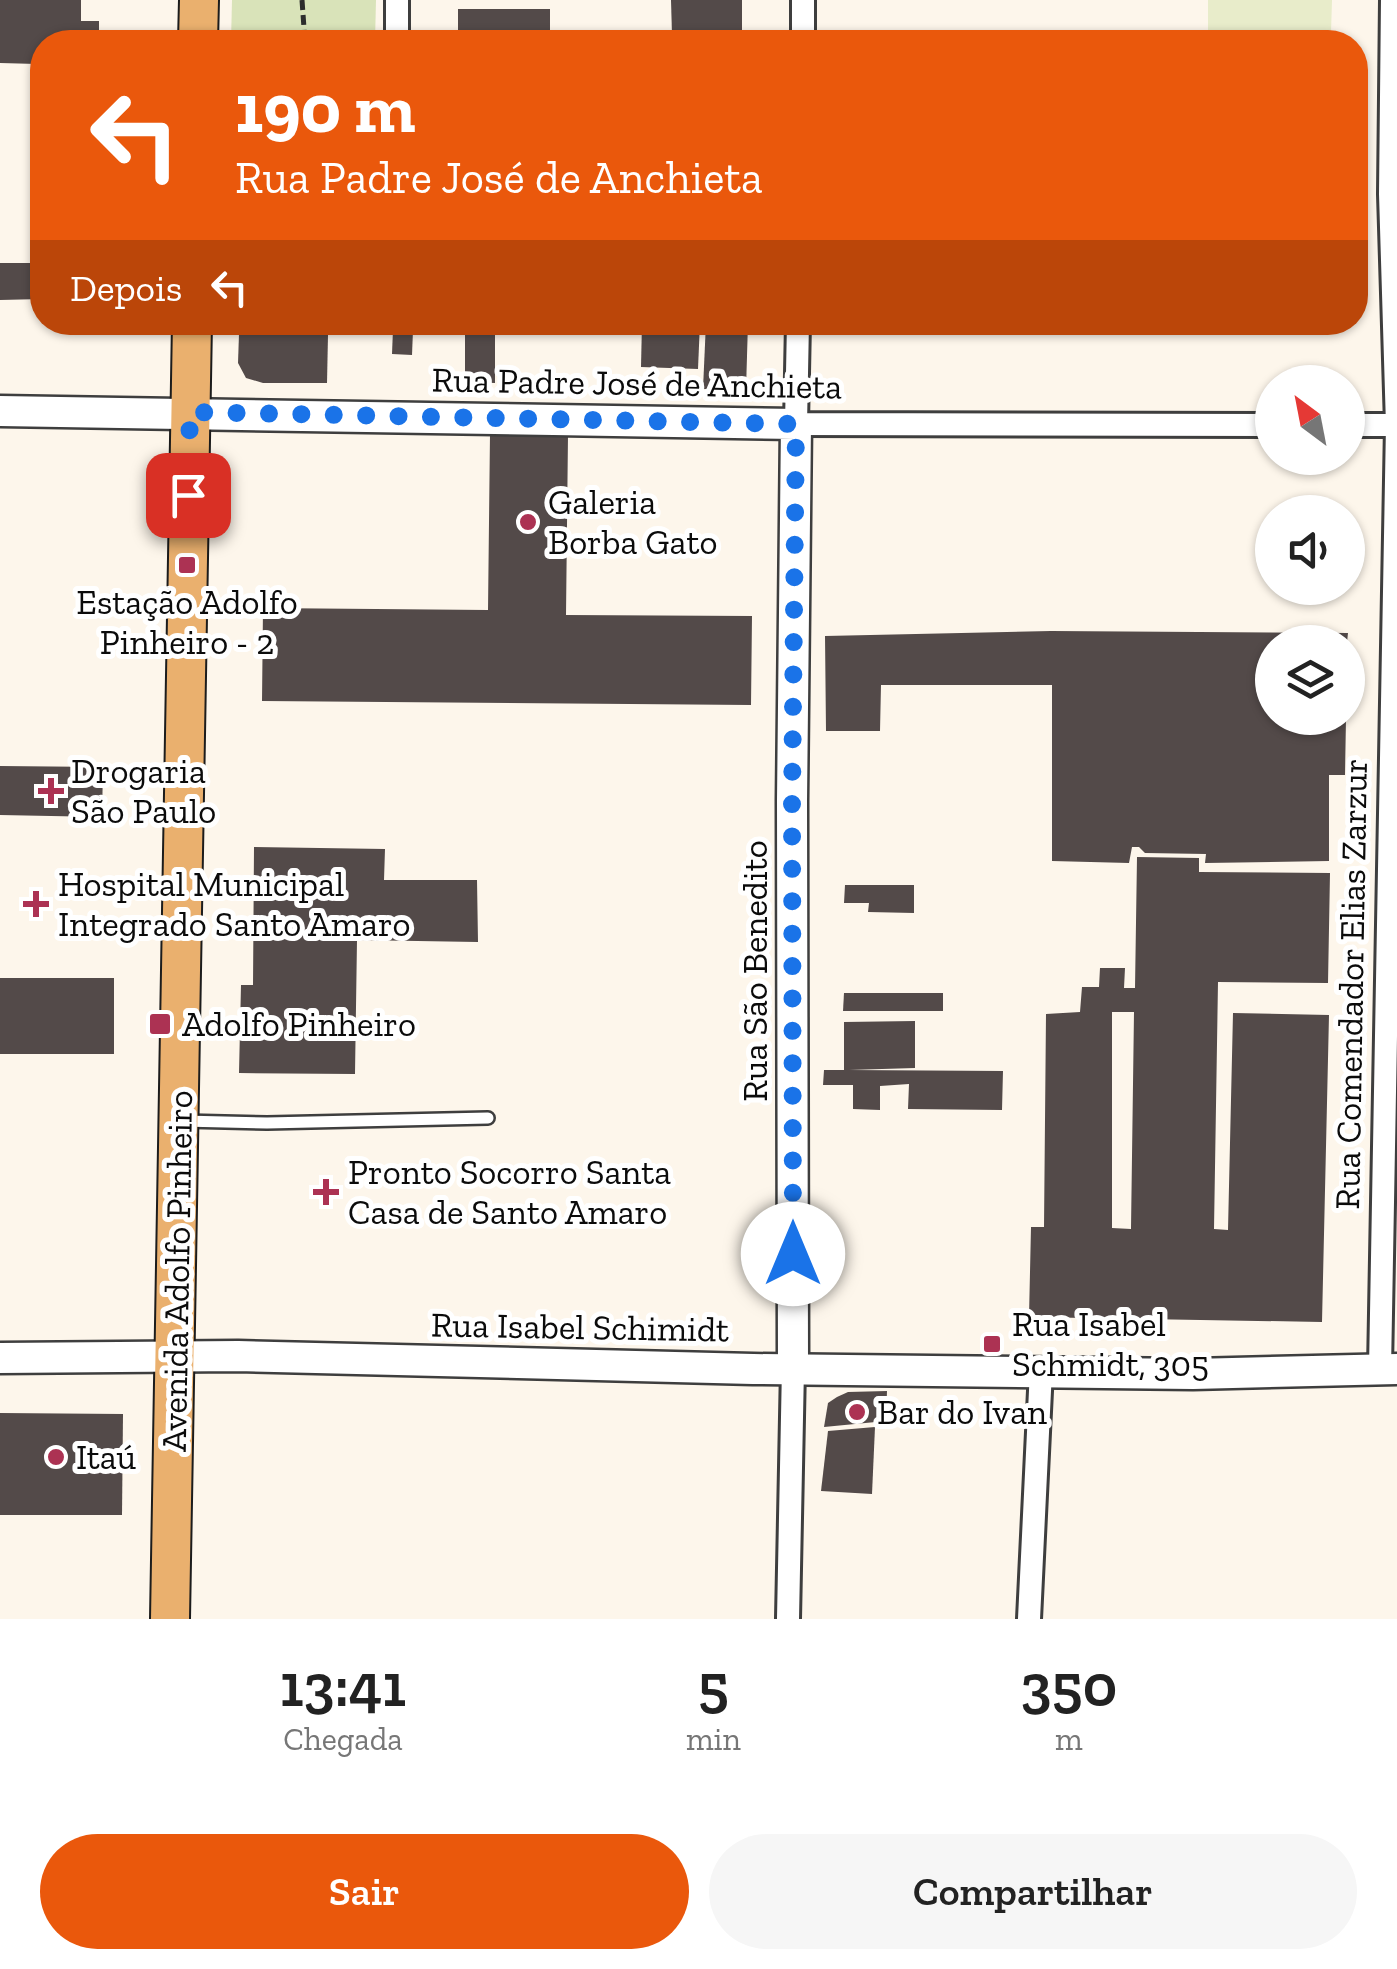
<!DOCTYPE html>
<html lang="pt">
<meta charset="utf-8">
<style>
:root{--surface:#fff;--page:#f6f6f6;--text:#222;--muted:#767676;--accent:#ea580c}
body{margin:0;font-family:"Zilla Slab",serif;background:var(--page);color:var(--text);height:100vh;display:flex;flex-direction:column;font-size:38px;white-space:nowrap}
*{box-sizing:border-box;margin:0}
p{font-size:32px;color:var(--muted)}
.icon{flex:none;width:55px;height:55px;fill:none;stroke:currentColor;stroke-width:2;stroke-linecap:round;stroke-linejoin:round}
.map{position:relative;height:1619px;overflow:hidden}
.details{display:flex;flex-direction:column;background:var(--surface);flex:1}
.details>*{flex:none}
.top-card{position:absolute;left:30px;top:30px;width:1338px;height:305px;border-radius:40px;box-shadow:0 2px 8px #0004;background:#ea580c;color:#fff;overflow:hidden}
.needle{width:65px;rotate:328deg}
.tools{position:absolute;left:1255px;top:365px;display:grid;gap:20px}
.tools a{display:grid;place-items:center;width:110px;height:110px;border-radius:50%;background:var(--surface);box-shadow:0 2px 8px #0004;font-size:50px}
.pin{position:absolute;display:grid;place-items:center;width:85px;height:85px;color:#fff;margin:-42px;border-radius:20px;box-shadow:0 5px 15px #0006}
.me{position:absolute;width:110px;margin:-55px;rotate:0deg;stroke-linejoin:round;filter:drop-shadow(0 0 8px #0008)}
.turn{display:flex;align-items:center;gap:35px;height:210px;padding:0 40px;font-size:45px}
.turn .icon{width:130px;height:130px;stroke-width:2.5}
.turn b{display:block;font-size:70px;line-height:85px}
.then{display:flex;align-items:center;height:95px;padding:0 40px;background:#0003;gap:20px;font-size:38px}
.eta{display:flex;justify-content:space-evenly;align-items:center;height:170px;text-align:center}
.eta b{font-size:60px;font-weight:600;line-height:70px}
.primary-button{display:flex;gap:20px;margin-top:auto;padding:20px 40px}
.primary-button a{flex:1;height:115px;border-radius:60px;background:var(--accent);color:#fff;font-size:40px;font-weight:600;line-height:115px;text-align:center}
.primary-button a+a{background:var(--page);color:var(--text)}
.map>svg:first-child{display:block}
.green{fill:#d9e3b9}
.pitch{fill:#e8ecca}
.building{fill:#534a49;fill-rule:evenodd}
.lines{fill:none;stroke-linecap:round;stroke-linejoin:round}
.service-casing{stroke:#3e3e3e;stroke-width:16}
.minor-casing{stroke:#3e3e3e;stroke-width:28}
.tertiary-casing{stroke:#3e3e3e;stroke-width:35}
.primary-casing{stroke:#1c1c1c;stroke-width:42}
.path{stroke:#2d2d2d;stroke-width:5;stroke-dasharray:10 5;stroke-linecap:butt}
.service{stroke:#fff;stroke-width:11}
.minor{stroke:#fff;stroke-width:22}
.tertiary{stroke:#fff;stroke-width:30}
.primary{stroke:#eab06e;stroke-width:38}
.route{stroke:#1a73e8;stroke-width:18;stroke-dasharray:0 32.4}
.poi-dot{fill:#ac3253;stroke:#fff;stroke-width:4}
.labels{text-anchor:middle;dominant-baseline:central;stroke-width:10;stroke-linejoin:round;paint-order:stroke}
.street-label{font-size:35px;fill:#0b0b0b;stroke:#fff}
.poi-label{font-size:35px;fill:#0b0b0b;stroke:#fff;text-anchor:start}
</style>
<div class="map">
<svg width="1397" height="1619" viewBox="0 0 1397 1619">
<rect width="100%" height="100%" fill="#fdf6eb"/>
<polygon class="green" points="232,0 376,0 375,42 231,42"/>
<polygon class="pitch" points="1208,0 1332,0 1331,33 1208,33"/>
<g class="building">
<polygon points="0,0 81,0 81,21 99,21 99,42 42,42 42,93 37,93 37,64 0,63"/>
<polygon points="671,0 742,0 742,34 672,35"/>
<rect x="458" y="9" width="92" height="33"/>
<rect x="1208" y="33" width="123" height="9"/>
<polygon points="0,263 42,263 42,299 0,300"/>
<polygon points="465,322 495,322 495,383 465,382"/>
<polygon points="642,322 700,322 698,369 641,367"/>
<polygon points="706,322 748,322 746,390 703,389"/>
<polygon points="393,329 413,330 412,355 392,354"/>
<polygon points="239,334 328,335 327,383 263,383 246,378 238,363"/>
<polygon points="490,434 568,435 566,615 752,616 751,705 262,701 263,608 488,610"/>
<polygon points="1051,631 1348,633 1347,642 1272,642 1272,718 1346,718 1345,775 1329,775 1329,861 1205,863 1206,854 1145,853 1139,847 1132,847 1129,863 1052,861 1052,685 881,685 880,731 826,731 825,636"/>
<polygon points="0,766 103,767 102,817 0,815"/>
<polygon points="254,847 385,849 384,880 477,880 478,942 357,940 355,1074 239,1073 241,985 253,985"/>
<path d="M1137,857l62,1v14l131,1 -2,110 -110,-1 -4,247 14,1 5,-217 96,2 -7,307 -293,-5 2,-90h13l2,-213 34,-2 2,-25h17l1,-19h25l-1,20h11zM1112,1012h22l-3,217 -19,-1z"/>
<polygon points="845,885 914,885 914,913 868,912 869,903 844,903"/>
<rect x="0" y="978" width="114" height="76"/>
<polygon points="844,993 943,993 943,1011 843,1011"/>
<polygon points="915,1021 915,1068 849,1070 1003,1071 1002,1110 908,1109 909,1084 880,1086 880,1110 853,1109 853,1085 823,1085 824,1070 844,1070 844,1022"/>
<polygon points="887,1391 886,1421 824,1427 828,1403 837,1397 848,1392"/>
<polygon points="0,1413 123,1414 122,1515 0,1515"/>
<polygon points="875,1427 872,1494 821,1491 828,1431"/>
</g>
<g class="lines">
<defs>
<polyline id="service" points="183,1121 267,1123 488,1118"/>
<g id="minor">
<polyline points="397,0 397,42"/>
<polyline points="803,42 803,0"/>
<polyline points="798,322 796,424 1272,425"/>
<polyline points="1348,425 1397,425"/>
<polyline points="1380,1369 1397,425 1390,194 1392,0"/>
<polyline points="788,1619 793,1367"/>
<polyline points="1029,1619 1041,1370"/>
</g>
<g id="tertiary">
<polyline points="0,411 796,424 792,801 793,1367"/>
<polyline points="0,1358 238,1356 753,1369 1193,1374 1397,1369"/>
</g>
<g id="primary">
<polyline points="198,42 199,0"/>
<polyline points="170,1619 192,322"/>
</g>
</defs>
<use href="#service" class="service-casing"/>
<use href="#minor" class="minor-casing"/>
<use href="#tertiary" class="tertiary-casing"/>
<use href="#primary" class="primary-casing"/>
<polyline class="path" points="302,0 305,42"/>
<use href="#service" class="service"/>
<use href="#minor" class="minor"/>
<use href="#tertiary" class="tertiary"/>
<use href="#primary" class="primary"/>
</g>
<g class="lines">
<polyline class="route" points="188,495 190,412 796,424 792,802 793,1254"/>
</g>
<g class="poi-dot">
<circle cx="528" cy="522" r="10"/>
<rect x="177" y="555" width="20" height="20" rx="5"/>
<path d="M46 776h10v10h10v10h-10v10h-10v-10h-10v-10h10z"/>
<path d="M31 889h10v10h10v10h-10v10h-10v-10h-10v-10h10z"/>
<rect x="148" y="1012" width="24" height="24" rx="5"/>
<path d="M321 1177h10v10h10v10h-10v10h-10v-10h-10v-10h10z"/>
<rect x="982" y="1334" width="20" height="20" rx="5"/>
<circle cx="857" cy="1412" r="10"/>
<circle cx="56" cy="1457" r="10"/>
</g>
<g class="labels">
<g class="street-label">
<text transform="translate(637 383) rotate(1)">Rua Padre José de Anchieta</text>
<text transform="translate(755 971) rotate(-90)">Rua São Benedito</text>
<text transform="translate(1351 984) rotate(-89)">Rua Comendador Elias Zarzur</text>
<text transform="translate(177 1271) rotate(-89)">Avenida Adolfo Pinheiro</text>
<text transform="translate(580 1327) rotate(1)">Rua Isabel Schimidt</text>
</g>
<g class="poi-label">
<text x="548" y="502">Galeria<tspan x="548" dy="40">Borba Gato</tspan></text>
<text x="187" y="602" text-anchor="middle">Estação Adolfo<tspan x="187" dy="40">Pinheiro - 2</tspan></text>
<text x="71" y="771">Drogaria<tspan x="71" dy="40">São Paulo</tspan></text>
<text x="58" y="884">Hospital Municipal<tspan x="58" dy="40">Integrado Santo Amaro</tspan></text>
<text x="182" y="1024">Adolfo Pinheiro</text>
<text x="348" y="1172">Pronto Socorro Santa<tspan x="348" dy="40">Casa de Santo Amaro</tspan></text>
<text x="1012" y="1324">Rua Isabel<tspan x="1012" dy="40">Schmidt, 305</tspan></text>
<text x="877" y="1412">Bar do Ivan</text>
<text x="76" y="1457">Itaú</text>
</g>
</g>
</svg>
<div class="tools">
<a><svg class="needle" viewBox="-14 -14 28 28"><path d="M0-13l5 13h-10z" fill="#e53935"/><path d="M0 13l5-13h-10z" fill="#767676"/></svg></a>
<a><svg class="icon" aria-label="sound" viewBox="0 0 24 24"><path d="M4 9h4l5-4v14l-5-4H4zM17 9q2 3 0 6"/></svg></a>
<a><svg class="icon" aria-label="layers" viewBox="0 0 24 24"><path d="M12 4l9 5-9 5-9-5zM3 14l9 5 9-5"/></svg></a>
</div>
<div class="pin" style="left:188px;top:495px;background:#d93025"><svg class="icon" aria-label="arrive" viewBox="0 0 24 24"><path d="M6 21V4h12l-3 4 3 4H6"/></svg></div>
<svg class="me" style="left:793px;top:1254px" viewBox="-20 -20 40 40"><circle r="19" fill="#fff"/><path d="M0-13L10 11 0 6-10 11z" fill="#1a73e8"/></svg>
<div class="top-card">
<div class="turn"><svg class="icon" aria-label="left" viewBox="0 0 24 24"><path d="M17 20v-9H6M10 6l-5 5 5 5"/></svg><div><b>190 m</b>Rua Padre José de Anchieta</div></div>
<div class="then">Depois<svg class="icon" aria-label="left" viewBox="0 0 24 24"><path d="M17 20v-9H6M10 6l-5 5 5 5"/></svg></div>
</div>
</div>
<section class="details">
<div class="eta">
<div><b>13:41</b><p>Chegada</p></div>
<div><b>5</b><p>min</p></div>
<div><b>350</b><p>m</p></div>
</div>
<div class="primary-button"><a>Sair</a><a>Compartilhar</a></div>
</section>
